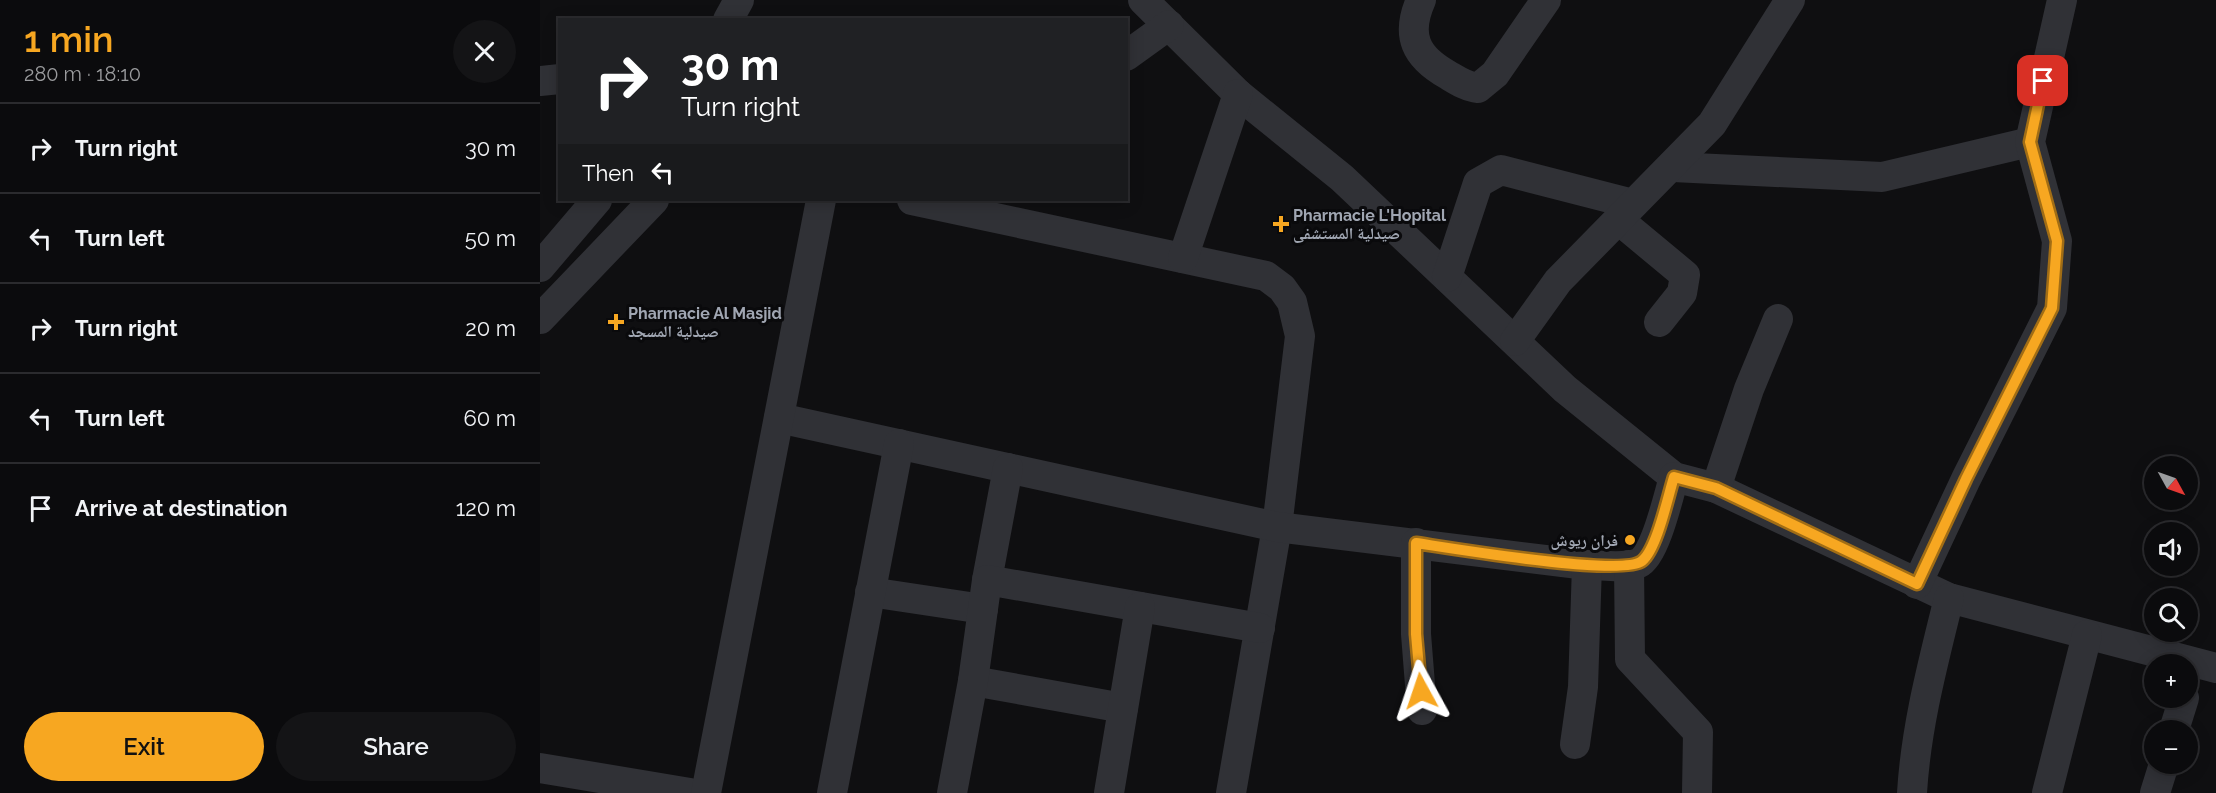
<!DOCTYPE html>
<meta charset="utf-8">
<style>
:root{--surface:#0b0b0d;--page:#141416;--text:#f1f3f6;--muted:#9a9b9d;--line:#2b2b2e;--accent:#f7a721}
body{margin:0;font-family:Raleway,"Noto Naskh Arabic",sans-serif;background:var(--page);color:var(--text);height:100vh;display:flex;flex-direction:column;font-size:22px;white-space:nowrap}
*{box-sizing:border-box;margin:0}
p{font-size:20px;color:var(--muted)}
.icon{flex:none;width:33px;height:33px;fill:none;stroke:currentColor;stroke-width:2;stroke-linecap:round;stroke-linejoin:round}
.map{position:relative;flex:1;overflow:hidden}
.panel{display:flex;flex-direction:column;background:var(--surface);width:540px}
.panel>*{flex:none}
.banner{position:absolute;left:18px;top:18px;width:570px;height:183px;border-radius:0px;box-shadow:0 3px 15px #0003,0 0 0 2px var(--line);background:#202124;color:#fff;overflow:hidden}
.needle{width:39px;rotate:130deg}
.buttons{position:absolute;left:1604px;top:456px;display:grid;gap:12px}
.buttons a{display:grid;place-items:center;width:54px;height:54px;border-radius:50%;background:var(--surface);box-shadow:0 3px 15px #0003,0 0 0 2px var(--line);font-size:30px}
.pin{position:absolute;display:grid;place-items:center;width:51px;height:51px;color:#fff;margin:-26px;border-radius:12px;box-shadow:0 3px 9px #0006}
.me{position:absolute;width:66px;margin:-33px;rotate:355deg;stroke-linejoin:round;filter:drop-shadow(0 0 4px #0008)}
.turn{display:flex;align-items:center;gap:21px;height:126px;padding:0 24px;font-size:27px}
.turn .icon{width:78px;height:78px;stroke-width:2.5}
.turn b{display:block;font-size:42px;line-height:51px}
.then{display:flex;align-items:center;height:57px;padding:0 24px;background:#0003;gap:12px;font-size:22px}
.round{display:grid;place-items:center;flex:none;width:63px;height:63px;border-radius:32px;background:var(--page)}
.headline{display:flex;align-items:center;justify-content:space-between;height:102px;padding:0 24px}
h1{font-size:36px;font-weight:600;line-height:45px;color:var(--accent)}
.primary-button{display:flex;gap:12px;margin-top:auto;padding:12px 24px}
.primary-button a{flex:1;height:69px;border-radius:36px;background:var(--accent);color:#111;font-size:24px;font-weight:600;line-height:69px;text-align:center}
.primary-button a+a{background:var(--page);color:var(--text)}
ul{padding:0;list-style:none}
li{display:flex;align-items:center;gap:18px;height:90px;padding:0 24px;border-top:2px solid var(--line)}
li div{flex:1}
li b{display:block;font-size:22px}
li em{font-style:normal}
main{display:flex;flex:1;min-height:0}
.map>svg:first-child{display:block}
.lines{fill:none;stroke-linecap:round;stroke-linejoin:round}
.minor{stroke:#303136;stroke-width:30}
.route-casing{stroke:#a16d15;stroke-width:15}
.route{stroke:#f7a721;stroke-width:10}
.poi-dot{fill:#f7a721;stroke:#0a0a0c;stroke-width:2}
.labels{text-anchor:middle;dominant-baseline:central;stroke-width:6;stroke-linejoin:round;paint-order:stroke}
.poi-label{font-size:16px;font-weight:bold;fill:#a0a6b2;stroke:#0a0a0c;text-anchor:start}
</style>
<main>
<section class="panel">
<div class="headline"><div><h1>1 min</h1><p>280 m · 18:10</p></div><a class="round"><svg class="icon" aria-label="close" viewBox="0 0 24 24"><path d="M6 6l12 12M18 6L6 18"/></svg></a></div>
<ul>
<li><svg class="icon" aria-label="right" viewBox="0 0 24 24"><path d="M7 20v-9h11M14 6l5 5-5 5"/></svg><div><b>Turn right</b></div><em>30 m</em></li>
<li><svg class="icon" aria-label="left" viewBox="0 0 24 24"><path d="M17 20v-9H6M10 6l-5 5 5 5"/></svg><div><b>Turn left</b></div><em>50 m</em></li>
<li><svg class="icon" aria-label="right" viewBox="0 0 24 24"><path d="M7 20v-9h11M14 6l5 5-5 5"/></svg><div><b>Turn right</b></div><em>20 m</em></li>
<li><svg class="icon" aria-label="left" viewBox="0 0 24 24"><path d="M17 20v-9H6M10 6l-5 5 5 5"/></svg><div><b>Turn left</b></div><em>60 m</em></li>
<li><svg class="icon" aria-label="arrive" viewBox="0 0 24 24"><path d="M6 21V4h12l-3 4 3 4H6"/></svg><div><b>Arrive at destination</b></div><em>120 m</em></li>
</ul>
<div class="primary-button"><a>Exit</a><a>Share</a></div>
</section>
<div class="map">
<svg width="1676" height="793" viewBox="0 0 1676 793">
<rect width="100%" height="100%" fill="#0f0f11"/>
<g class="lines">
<g class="minor">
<polyline points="603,0 698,94 802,178 1025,389 1134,477 1176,488 1409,598 1676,668"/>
<path d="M881,0c-16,36 -5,57 27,75 10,6 19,12 30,13l17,-14 51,-74"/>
<polyline points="188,20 199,0"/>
<polyline points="586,56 629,25"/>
<polyline points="0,81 20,79"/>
<polyline points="1133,167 1342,177 1490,142"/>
<polyline points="372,200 726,276 742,288 752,302 760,336 737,527 691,793"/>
<polyline points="1080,221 1145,275 1142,293 1119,322"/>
<polyline points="643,258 698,94"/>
<polyline points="0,267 57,200"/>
<polyline points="907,277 938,183 961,170 1093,204"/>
<polyline points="0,319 114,200"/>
<polyline points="975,341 1018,281 1172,124 1250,0"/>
<path d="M239,418l498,109 310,38c16,0 37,4 52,-2 16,-7 30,-69 35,-86"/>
<polyline points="1176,488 1209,389 1238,319"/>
<polyline points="876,543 876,634 882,710"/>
<polyline points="1089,565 1090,659 1158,732 1157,793"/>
<polyline points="447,580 468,468"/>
<polyline points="1377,584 1426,479 1512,308 1517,241 1490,142 1522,0"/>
<polyline points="330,592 443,609"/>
<polyline points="433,681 583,708"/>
<polyline points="1634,730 1644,698"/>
<polyline points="1035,744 1043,687 1047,565"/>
<polyline points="0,768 150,793"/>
<polyline points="166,793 281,200"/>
<polyline points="292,793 359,444"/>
<polyline points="412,793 433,681 447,580 720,628"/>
<polyline points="569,793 600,607"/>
<path d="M1372,793c4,-67 21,-130 37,-195"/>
<polyline points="1507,793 1547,635"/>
<polyline points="1615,793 1624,764"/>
</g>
</g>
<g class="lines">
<defs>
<path id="route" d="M881,691l-5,-57v-91c34,5 206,34 226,18 15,-12 26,-65 32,-84l42,11 201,96 49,-105 86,-171 5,-67 -27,-99 13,-61"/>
</defs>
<use href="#route" class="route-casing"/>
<use href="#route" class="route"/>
</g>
<g class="poi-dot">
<path d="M738 215h6v6h6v6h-6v6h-6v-6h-6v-6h6z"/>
<path d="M73 313h6v6h6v6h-6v6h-6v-6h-6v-6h6z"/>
<circle cx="1090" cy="540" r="6"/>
</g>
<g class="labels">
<g class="poi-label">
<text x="753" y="215">Pharmacie L'Hopital<tspan x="753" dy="18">صيدلية المستشفى</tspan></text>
<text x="88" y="313">Pharmacie Al Masjid<tspan x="88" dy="18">صيدلية المسجد</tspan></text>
<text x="1078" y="540" text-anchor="end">فران ريوش</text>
</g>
</g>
</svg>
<div class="buttons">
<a><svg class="needle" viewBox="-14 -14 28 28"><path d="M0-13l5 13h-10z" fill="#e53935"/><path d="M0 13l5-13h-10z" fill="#9a9b9d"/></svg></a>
<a><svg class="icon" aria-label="sound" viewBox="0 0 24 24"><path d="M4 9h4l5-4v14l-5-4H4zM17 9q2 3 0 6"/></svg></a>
<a><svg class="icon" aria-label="search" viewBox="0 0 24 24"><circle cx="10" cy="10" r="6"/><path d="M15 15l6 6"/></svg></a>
<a>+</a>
<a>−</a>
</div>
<div class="pin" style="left:1503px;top:81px;background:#d93025"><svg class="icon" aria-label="arrive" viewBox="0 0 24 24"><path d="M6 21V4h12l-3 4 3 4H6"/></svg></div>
<svg class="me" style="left:881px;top:691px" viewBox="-20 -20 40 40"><path d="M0-17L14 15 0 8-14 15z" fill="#f7a721" stroke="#fff" stroke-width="4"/></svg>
<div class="banner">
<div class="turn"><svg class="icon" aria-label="right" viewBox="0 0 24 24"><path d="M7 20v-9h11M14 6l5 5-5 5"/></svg><div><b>30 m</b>Turn right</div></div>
<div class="then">Then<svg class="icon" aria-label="left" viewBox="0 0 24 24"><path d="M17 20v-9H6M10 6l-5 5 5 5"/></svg></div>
</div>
</div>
</main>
